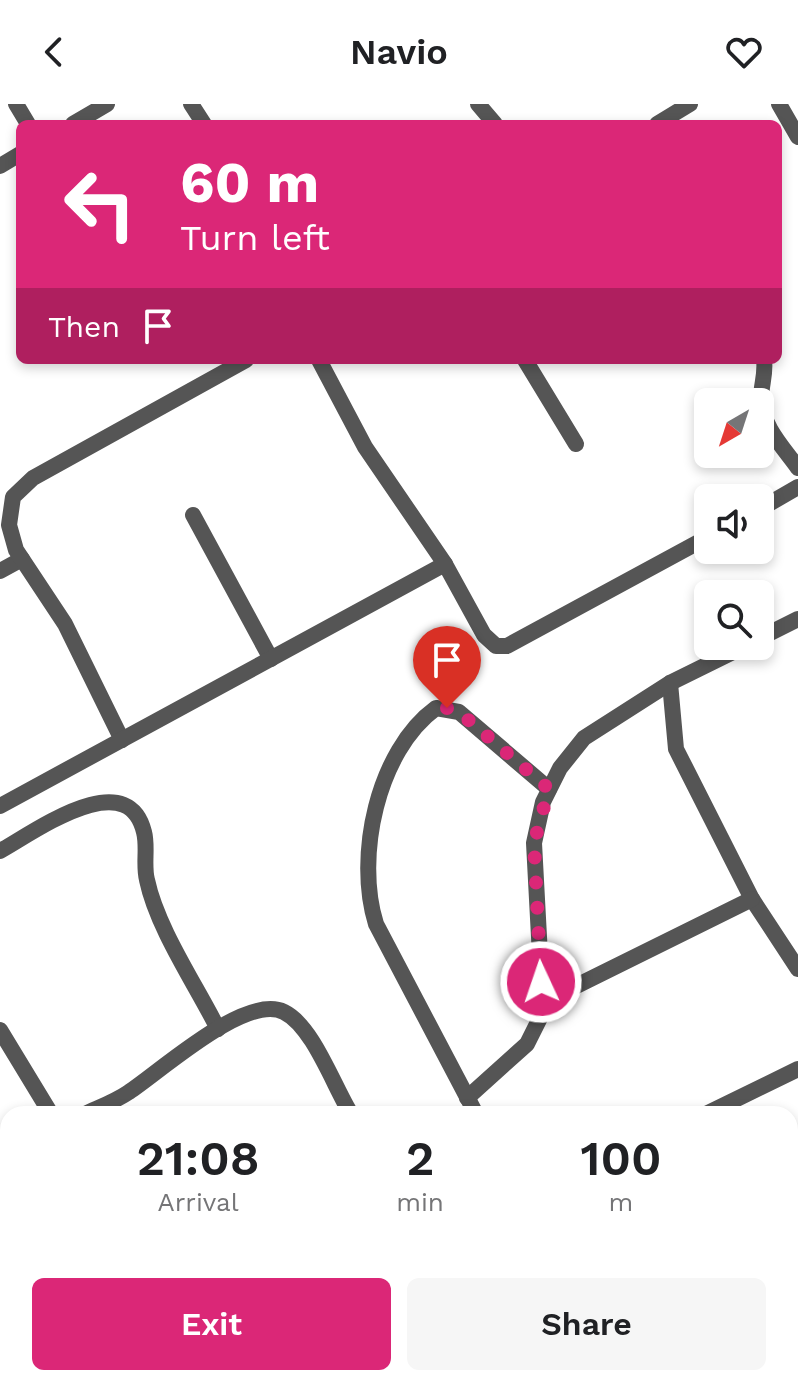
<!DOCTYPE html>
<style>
:root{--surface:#fff;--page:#f6f6f6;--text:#202124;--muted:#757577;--accent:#db2777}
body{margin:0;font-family:"Work Sans",sans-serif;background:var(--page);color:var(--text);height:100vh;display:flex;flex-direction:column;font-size:30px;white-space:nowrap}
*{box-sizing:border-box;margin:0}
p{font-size:26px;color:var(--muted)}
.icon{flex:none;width:44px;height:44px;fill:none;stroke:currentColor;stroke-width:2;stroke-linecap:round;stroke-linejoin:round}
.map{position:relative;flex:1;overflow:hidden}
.side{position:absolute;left:0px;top:1002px;width:798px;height:280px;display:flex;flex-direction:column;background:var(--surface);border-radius:24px 24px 0 0;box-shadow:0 4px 12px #0003}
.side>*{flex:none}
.banner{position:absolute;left:16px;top:16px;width:766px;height:244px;border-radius:12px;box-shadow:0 4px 12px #0003;background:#db2777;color:#fff;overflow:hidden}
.needle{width:52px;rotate:219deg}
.controls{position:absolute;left:694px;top:284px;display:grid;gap:16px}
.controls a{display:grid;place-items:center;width:80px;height:80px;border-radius:12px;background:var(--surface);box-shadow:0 4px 12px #0003;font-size:40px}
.pin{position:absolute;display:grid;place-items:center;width:68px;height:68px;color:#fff;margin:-82px -34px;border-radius:50% 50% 50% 0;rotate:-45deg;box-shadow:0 0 8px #0007}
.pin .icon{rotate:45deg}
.me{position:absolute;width:88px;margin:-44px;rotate:357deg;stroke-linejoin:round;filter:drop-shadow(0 0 6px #0008)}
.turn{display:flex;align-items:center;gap:28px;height:168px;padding:0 32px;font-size:36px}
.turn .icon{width:104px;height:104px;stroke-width:2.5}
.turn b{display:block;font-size:56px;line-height:68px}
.then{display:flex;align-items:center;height:76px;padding:0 32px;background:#0003;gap:16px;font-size:30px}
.eta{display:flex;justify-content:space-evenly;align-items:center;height:136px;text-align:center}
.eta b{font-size:48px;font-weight:600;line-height:56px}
.cta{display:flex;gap:16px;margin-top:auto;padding:16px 32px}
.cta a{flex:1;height:92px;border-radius:12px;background:var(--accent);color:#fff;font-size:32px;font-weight:600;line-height:92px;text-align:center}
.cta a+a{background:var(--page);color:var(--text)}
header{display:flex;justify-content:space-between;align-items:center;height:104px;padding:0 32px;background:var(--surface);font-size:36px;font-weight:600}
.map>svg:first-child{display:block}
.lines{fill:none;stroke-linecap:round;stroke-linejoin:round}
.street{stroke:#555;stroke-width:16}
.route{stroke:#db2777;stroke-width:14;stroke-dasharray:0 25.2}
</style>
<header><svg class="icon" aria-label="back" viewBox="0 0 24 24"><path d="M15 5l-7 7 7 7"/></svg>Navio<svg class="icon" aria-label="heart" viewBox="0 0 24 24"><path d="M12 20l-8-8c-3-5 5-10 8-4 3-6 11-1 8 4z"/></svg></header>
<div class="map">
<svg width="798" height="1282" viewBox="0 0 798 1282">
<rect width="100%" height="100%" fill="#fff"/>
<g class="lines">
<g class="street">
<polyline points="16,0 28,20"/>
<polyline points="191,0 204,20"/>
<polyline points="478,0 495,20"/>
<polyline points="779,0 798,33"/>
<polyline points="73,20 107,0"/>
<polyline points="657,20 690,0"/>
<polyline points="0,62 20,50"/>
<polyline points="319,256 365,343 445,460 484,531 496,542 507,542 708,433"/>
<polyline points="525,256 576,340"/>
<path d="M764,256c2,14 -3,25 -3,39 1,27 22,48 37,69"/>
<polyline points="760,405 798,383"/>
<polyline points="193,411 271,555"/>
<polyline points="0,467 22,455"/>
<polyline points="760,534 798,515"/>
<polyline points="670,579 676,645 752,795 798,865"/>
<polyline points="122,636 65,520 16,446 9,421 13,393 33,374 246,256"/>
<polyline points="0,702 445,460"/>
<path d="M0,747c33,-18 127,-88 144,-19 4,15 -1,33 3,48 10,48 49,105 71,149"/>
<polyline points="543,908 534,739 543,698 560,664 584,634 670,579 745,542"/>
<polyline points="0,926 51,1010"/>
<polyline points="467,994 527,940 543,908 558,891 752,795"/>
<path d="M85,1010c15,-7 31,-13 44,-22 32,-21 117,-99 155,-80 29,14 50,75 67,102"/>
<path d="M476,1010l-100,-190c-21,-67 1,-173 60,-216l23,4 90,77"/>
<polyline points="706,1010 798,965"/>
<polyline points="790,1101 798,1096"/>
<polyline points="0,1174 8,1189"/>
<polyline points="790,1231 798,1226"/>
<polyline points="0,1261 8,1257"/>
<polyline points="38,1274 40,1282"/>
<polyline points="748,1274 753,1282"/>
<polyline points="359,1282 372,1274"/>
<polyline points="560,1282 576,1274"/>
</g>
</g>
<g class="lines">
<polyline class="route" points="447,604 459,608 549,685 534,739 541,878"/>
</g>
</svg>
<div class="controls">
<a><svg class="needle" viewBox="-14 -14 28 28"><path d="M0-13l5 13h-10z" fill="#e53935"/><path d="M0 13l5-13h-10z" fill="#757577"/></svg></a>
<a><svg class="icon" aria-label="sound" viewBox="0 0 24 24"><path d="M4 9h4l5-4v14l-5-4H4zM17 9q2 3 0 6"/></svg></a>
<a><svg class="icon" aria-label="search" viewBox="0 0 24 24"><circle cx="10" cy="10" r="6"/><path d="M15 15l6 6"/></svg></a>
</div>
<div class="pin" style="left:447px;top:604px;background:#d93025"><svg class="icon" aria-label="arrive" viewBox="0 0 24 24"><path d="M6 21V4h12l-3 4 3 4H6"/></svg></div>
<svg class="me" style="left:541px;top:878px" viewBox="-20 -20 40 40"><circle r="17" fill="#db2777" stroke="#fff" stroke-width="3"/><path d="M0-11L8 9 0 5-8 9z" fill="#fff"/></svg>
<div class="banner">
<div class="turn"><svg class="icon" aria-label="left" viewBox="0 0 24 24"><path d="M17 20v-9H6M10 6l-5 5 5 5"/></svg><div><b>60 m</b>Turn left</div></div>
<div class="then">Then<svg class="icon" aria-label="arrive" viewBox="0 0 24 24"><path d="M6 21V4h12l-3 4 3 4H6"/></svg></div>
</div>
<section class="side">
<div class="eta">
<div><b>21:08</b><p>Arrival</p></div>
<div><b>2</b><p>min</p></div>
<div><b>100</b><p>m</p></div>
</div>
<div class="cta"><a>Exit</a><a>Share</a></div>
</section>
</div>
